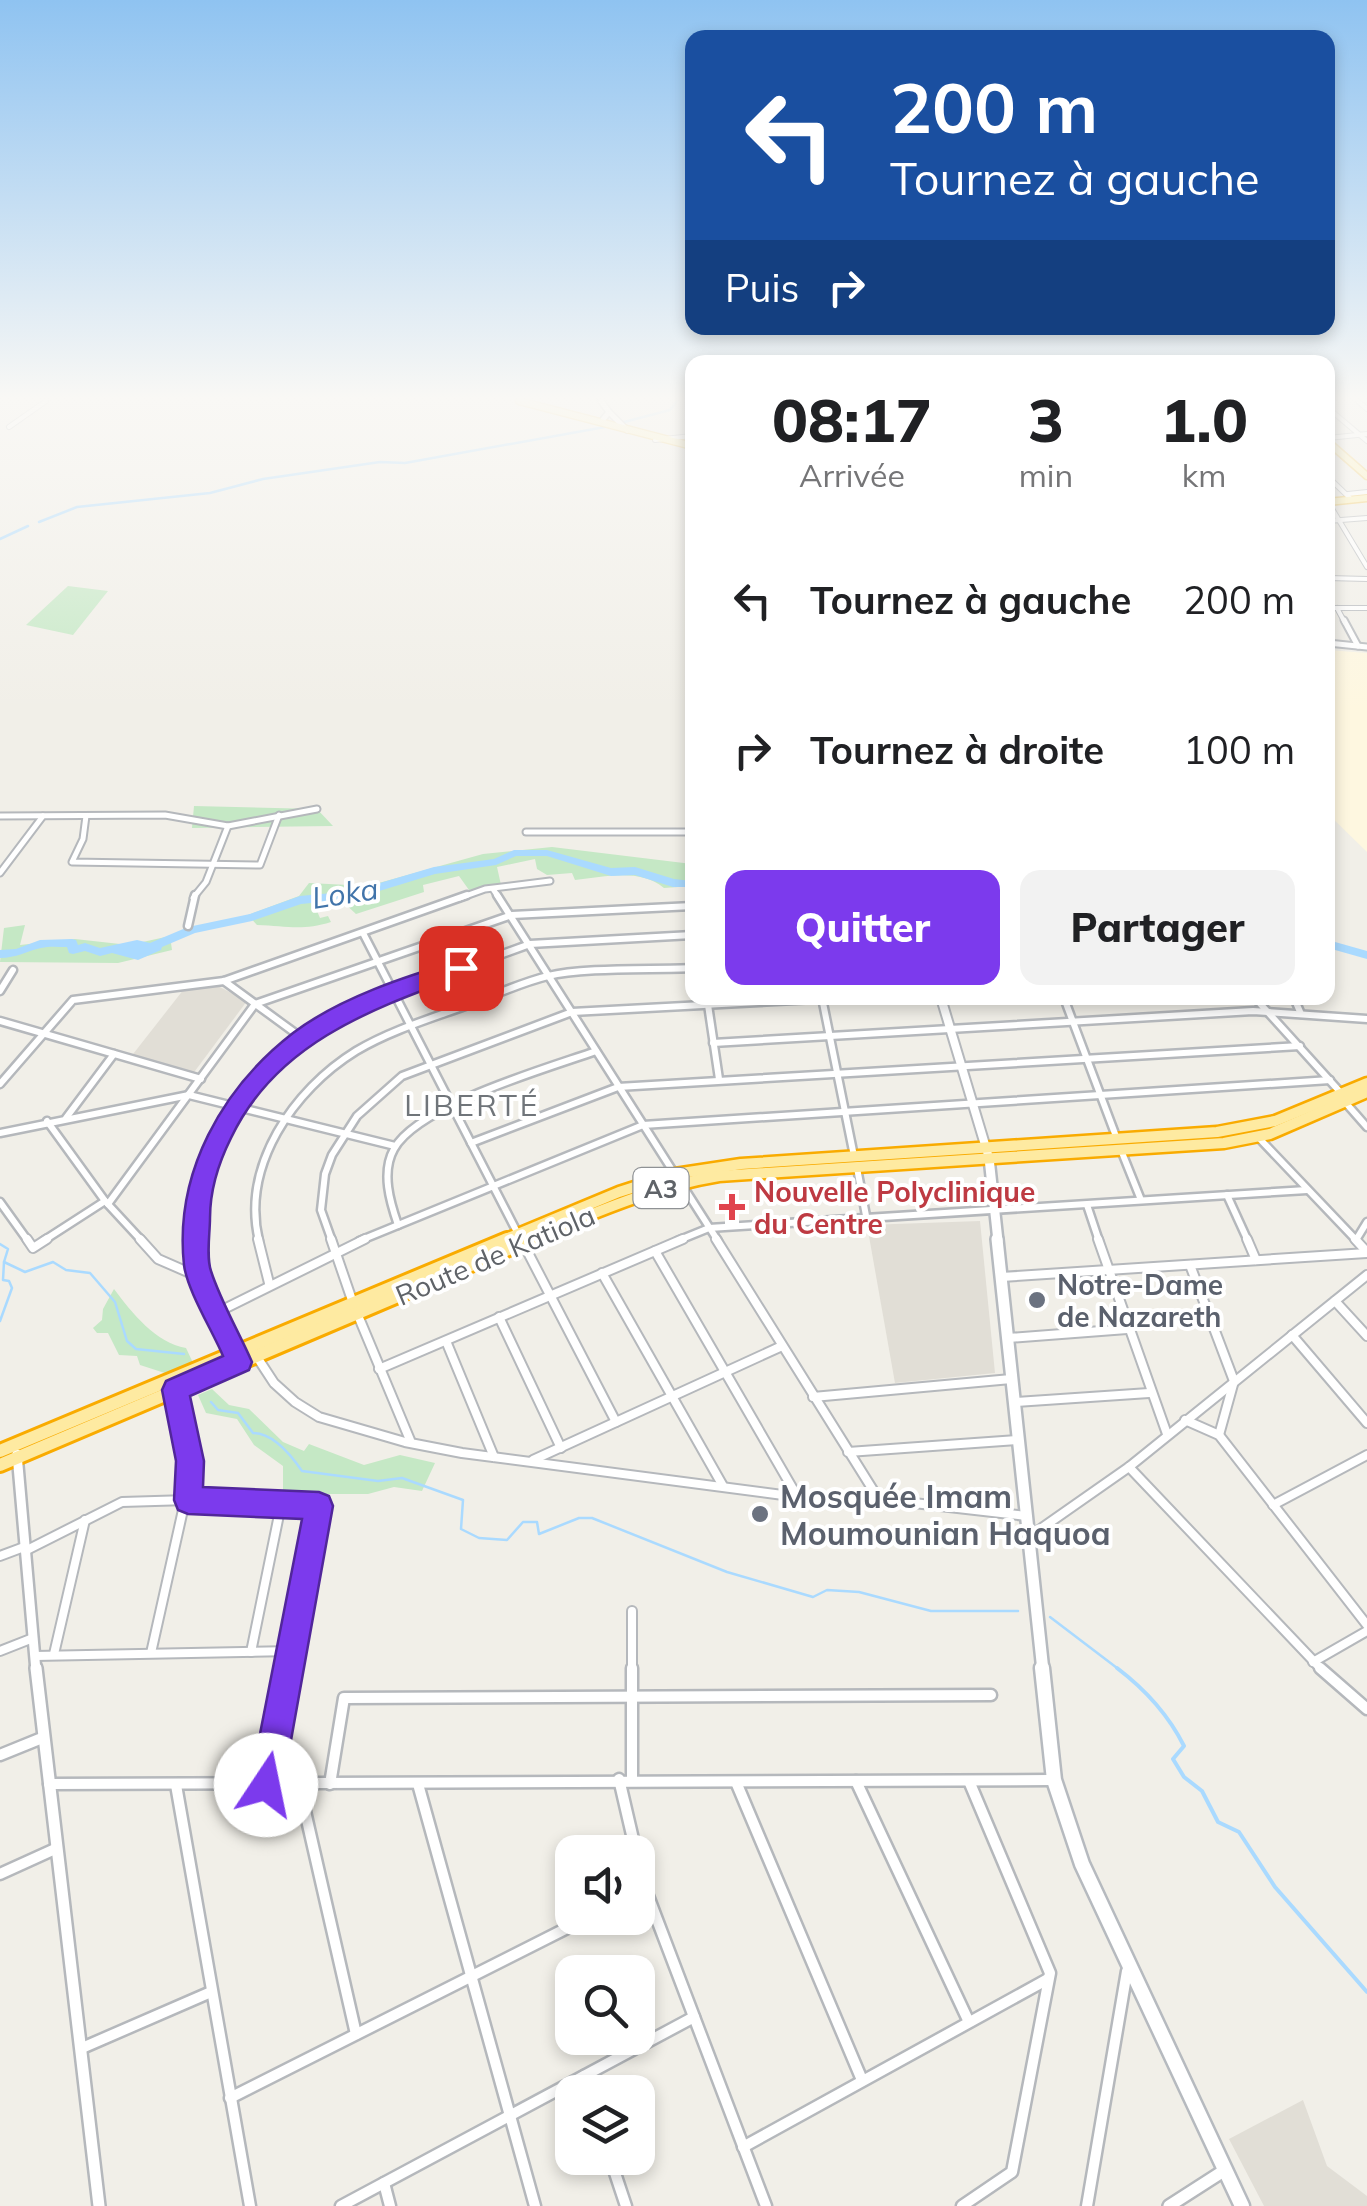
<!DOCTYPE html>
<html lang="fr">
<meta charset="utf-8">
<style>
:root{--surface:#fff;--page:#f2f2f2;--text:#202124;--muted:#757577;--accent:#7c3aed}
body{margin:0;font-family:Mulish,sans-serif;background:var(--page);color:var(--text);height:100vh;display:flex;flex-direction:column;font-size:38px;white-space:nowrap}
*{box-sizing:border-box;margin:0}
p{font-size:32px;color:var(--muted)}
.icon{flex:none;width:55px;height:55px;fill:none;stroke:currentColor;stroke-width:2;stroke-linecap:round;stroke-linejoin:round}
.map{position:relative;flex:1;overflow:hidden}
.drawer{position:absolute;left:685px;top:355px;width:650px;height:650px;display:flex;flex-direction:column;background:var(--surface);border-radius:20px;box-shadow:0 5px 15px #0003}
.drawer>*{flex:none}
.guide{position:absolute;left:685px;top:30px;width:650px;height:305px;border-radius:20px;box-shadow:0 5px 15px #0003;background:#1a4fa0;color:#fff;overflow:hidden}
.buttons{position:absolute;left:555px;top:1835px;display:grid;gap:20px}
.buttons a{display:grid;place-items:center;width:100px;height:100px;border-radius:20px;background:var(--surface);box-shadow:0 5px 15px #0003;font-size:50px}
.pin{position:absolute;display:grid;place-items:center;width:85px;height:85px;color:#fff;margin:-42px;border-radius:20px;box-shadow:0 5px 15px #0006}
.me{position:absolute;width:110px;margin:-55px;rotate:11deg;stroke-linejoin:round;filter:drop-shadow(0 0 8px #0008)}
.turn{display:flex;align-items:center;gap:35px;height:210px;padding:0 40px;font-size:45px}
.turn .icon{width:130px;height:130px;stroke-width:2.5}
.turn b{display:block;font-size:70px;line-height:85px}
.then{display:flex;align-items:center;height:95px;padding:0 40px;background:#0003;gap:20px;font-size:38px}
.eta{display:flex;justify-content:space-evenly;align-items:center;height:170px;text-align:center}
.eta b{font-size:60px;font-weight:800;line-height:70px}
.button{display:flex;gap:20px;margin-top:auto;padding:20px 40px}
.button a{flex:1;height:115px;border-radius:20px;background:var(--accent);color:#fff;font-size:40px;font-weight:800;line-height:115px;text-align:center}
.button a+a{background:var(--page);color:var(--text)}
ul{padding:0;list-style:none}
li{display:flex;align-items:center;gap:30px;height:150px;padding:0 40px}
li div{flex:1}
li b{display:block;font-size:38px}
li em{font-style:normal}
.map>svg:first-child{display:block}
.commercial{fill:#fef7e0}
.education{fill:#e1ded6}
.green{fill:#c5e8c5}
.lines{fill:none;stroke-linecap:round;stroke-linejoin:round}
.stream-far1{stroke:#aadaff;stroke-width:2.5}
.stream{stroke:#aadaff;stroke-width:4}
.river{fill:#aadaff;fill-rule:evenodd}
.minor-far4-casing{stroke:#b5b8bc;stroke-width:6}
.minor-far3-casing{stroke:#b5b8bc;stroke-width:9}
.minor-far2-casing{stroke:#b5b8bc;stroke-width:11}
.minor-far1-casing{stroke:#b5b8bc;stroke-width:12}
.minor-casing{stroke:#b5b8bc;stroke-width:15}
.tertiary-far3-casing{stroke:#b5b8bc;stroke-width:8}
.tertiary-far2-casing{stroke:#b5b8bc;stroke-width:12}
.tertiary-far1-casing{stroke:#b5b8bc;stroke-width:14}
.tertiary-casing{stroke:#b5b8bc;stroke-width:16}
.secondary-far2-casing{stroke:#b6babf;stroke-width:14}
.secondary-far1-casing{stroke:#b6babf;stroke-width:16}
.secondary-casing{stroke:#b6babf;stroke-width:19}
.primary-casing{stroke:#f2c960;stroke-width:9}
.trunk-far1-casing{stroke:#f9ab00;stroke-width:15}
.trunk-casing{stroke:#f9ab00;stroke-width:18}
.minor-far4{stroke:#fff;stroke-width:4}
.minor-far3{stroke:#fff;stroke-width:5}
.minor-far2{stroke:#fff;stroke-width:6}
.minor-far1{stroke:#fff;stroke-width:8}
.minor{stroke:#fff;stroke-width:10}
.tertiary-far3{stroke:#fff;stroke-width:5}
.tertiary-far2{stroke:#fff;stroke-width:8}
.tertiary-far1{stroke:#fff;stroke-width:9}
.tertiary{stroke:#fff;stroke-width:11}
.secondary-far2{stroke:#fff;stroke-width:9}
.secondary-far1{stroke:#fff;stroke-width:11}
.secondary{stroke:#fff;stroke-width:14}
.primary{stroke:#fff2af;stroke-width:6}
.trunk-far1{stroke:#feeaa1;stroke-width:10}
.trunk{stroke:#feeaa1;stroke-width:12}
.route{fill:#7c3aed;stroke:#51269a;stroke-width:2.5}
.health-dot{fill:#e0444e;stroke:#fff;stroke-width:4}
.worship-dot{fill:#6b7280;stroke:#fff;stroke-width:4}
.labels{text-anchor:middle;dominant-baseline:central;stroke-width:8;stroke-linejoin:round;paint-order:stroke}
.shield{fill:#fff;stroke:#8f9295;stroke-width:2.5}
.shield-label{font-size:25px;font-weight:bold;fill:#5f6368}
.health-label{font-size:28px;font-weight:bold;fill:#be3a42;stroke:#fff;text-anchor:start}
.street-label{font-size:28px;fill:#5f6368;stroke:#fff}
.worship-label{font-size:28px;font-weight:bold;fill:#5b616d;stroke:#fff;text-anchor:start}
.water-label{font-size:30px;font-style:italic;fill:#4174aa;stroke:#fff}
.neighbourhood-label{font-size:30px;letter-spacing:2.5px;fill:#70757a;stroke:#fff}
.near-worship-label{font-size:32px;font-weight:bold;fill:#5b616d;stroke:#fff;text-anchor:start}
</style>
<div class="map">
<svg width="1367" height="2206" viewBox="0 0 1367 2206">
<rect width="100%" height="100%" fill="#f1efe8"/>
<polygon class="commercial" points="1328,650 1367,653 1367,852 1328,814"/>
<g class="education">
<polygon points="212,983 247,1001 192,1075 130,1058 184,989"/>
<polygon points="980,1221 995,1373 895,1383 867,1225"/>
<polygon points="1303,2100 1327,2166 1367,2196 1367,2206 1264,2206 1229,2139"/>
</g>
<g class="green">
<polygon points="68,586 108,591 73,635 26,625"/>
<polygon points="194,806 317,809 333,826 192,828"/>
<path d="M552,847l140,17v22l-28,2c-25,-20 -58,-11 -89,-8l-3,-7 -25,2 -10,-6 -2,-10 -38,8 4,18 -32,5 -10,-14 -36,9 1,7 -68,22 -13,-12 -26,9 3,7 8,-2 3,6c-29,9 -44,4 -74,3l-9,-10 51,-19 10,-13 59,3 115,-32z"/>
<polygon points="25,925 20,945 75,939 129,945 170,936 172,950 118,963 0,962 4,928"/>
<path d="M114,1289c18,24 42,54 72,59l8,17 -23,10 -31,-10 -3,-9 -18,-1 -11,-22h-11l-4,-5 9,-8 1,-11z"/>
<polygon points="212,1389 229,1405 249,1409 283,1442 304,1451 309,1444 364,1465 400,1455 435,1463 422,1491 394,1487 368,1494 283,1494 283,1466 254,1445 237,1419 206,1413 198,1395"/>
</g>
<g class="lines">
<g class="stream-far1">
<polyline points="624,422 670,410 677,401"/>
<polyline points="39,522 77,507 210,493 263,479 380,462 405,463 605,427"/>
<polyline points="0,539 28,526"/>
<polyline points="0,1244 8,1249 4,1262 25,1272 53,1262 66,1270 90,1273 115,1302 127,1341 136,1349 184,1354"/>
<polyline points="0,1321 12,1288 9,1281 3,1280 4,1262"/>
<path d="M211,1402l7,8 20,3 15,20c20,0 38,22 49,38l76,10 24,-3 61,22 -2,29 18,9 28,2 16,-18h14l2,12 40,-16h13l135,54 86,25 14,-7 32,2 72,19h87"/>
<polyline points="1050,1617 1121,1671"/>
</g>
<path class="stream" d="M1117,1668c29,22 51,46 67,78l-11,13 11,18 18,14 16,31 21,10 36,55 92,105"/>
<g class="river">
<path d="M514,850h33l64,18 24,-1 39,12 18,2v6h-19l-38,-12 -24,1 -64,-20h-31l-20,9 -61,9 -82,25 -52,5 -49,17 -57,12 -33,14 -1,3 -23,10 -26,-7 -12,3 -15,-5 -12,3 -4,-1 -2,-6c-8,0 -18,-1 -26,1 -14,3 -25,10 -41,10v-8l16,-1 24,-9 32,-1 4,1 2,5 7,-2 15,5 37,-8 13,3 38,-16 62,-13 50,-18 53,-5 81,-24 60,-8z"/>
<polygon points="1328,940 1367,951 1367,959 1328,948"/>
</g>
<defs>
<g id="minor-far4">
<polyline points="1358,401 1367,409"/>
<polyline points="1328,408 1367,441"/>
<polyline points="9,427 46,401"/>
<polyline points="1328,438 1367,434"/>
<polyline points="655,440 692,436"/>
<polyline points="1328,477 1352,500"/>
<polyline points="1348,494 1367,492"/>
<polyline points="1328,502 1367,567"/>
<polyline points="1328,521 1367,518"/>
<polyline points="1328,578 1367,579"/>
<polyline points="1328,608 1367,608"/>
<polyline points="1337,608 1345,623"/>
</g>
<g id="minor-far3">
<polyline points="1344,620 1358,646"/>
<polyline points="1328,643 1367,647"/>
<polyline points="0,816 165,815 228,826 317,809"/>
<polyline points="86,816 83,839 72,862 260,865 279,815"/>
<polyline points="526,832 692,832"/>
<polyline points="0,873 43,816"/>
<polyline points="493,889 499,898"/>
<polyline points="193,898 206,882 228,826"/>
<polyline points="460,898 485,889 550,881"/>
</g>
<g id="minor-far2">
<polyline points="497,895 674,1173"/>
<polyline points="188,926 195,895"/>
<polyline points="363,933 518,1234"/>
<polyline points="224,981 302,1038"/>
<polyline points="0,991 13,970"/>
<polyline points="707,998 719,1079"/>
<polyline points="822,998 854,1156"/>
<polyline points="1064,998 1117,1139"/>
<polyline points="1255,998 1341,1093"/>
<polyline points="1294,998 1301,1014"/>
<polyline points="0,1021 201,1079"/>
<polyline points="713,1043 1253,1011 1367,1019"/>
<polyline points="0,1084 73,1000 224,981 467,895"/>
<polyline points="1345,1102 1367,1127"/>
<polyline points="66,1118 114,1054"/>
<polyline points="47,1121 105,1201 142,1241"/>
<polyline points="0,1133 189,1095 395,1146"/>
<polyline points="1258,1137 1357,1241"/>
<polyline points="471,1143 618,1087 1300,1046"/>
<polyline points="1121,1150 1141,1200"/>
<polyline points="857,1168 867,1221"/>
<polyline points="681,1183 718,1241"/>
<polyline points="1227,1195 1248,1241"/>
<polyline points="0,1202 28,1241"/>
<polyline points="108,1204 255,1004 512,915 692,906"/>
<polyline points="1087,1205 1099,1241"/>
<path d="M398,1225c-8,-23 -17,-53 -4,-76 24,-44 154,-81 202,-98"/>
<polyline points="1356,1240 1367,1222"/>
<polyline points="43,1241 105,1201"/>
<polyline points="199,1241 198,1203 205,1167 234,1108 302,1038 359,1006 530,944 692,935"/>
<path d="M259,1241c-18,-75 34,-151 97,-190 37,-22 80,-34 120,-49 23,-9 47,-20 72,-26 35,-9 105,-6 144,-8"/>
<polyline points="332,1241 321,1210 325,1174 332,1155 357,1116 402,1076 572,1012 834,998"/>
<polyline points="359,1241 643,1125 1330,1080"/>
<polyline points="677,1241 709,1228 1307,1190"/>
</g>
<g id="minor-far1">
<polyline points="27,1239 33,1248 47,1239"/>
<polyline points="140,1239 158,1259 197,1276"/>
<polyline points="198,1239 199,1276 235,1353"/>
<polyline points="258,1239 269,1283"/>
<polyline points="331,1239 353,1303"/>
<polyline points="716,1239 878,1498"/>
<polyline points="1098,1239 1167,1434"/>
<polyline points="1247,1239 1256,1260"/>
<polyline points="1355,1239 1367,1252"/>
<polyline points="523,1243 616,1422"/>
<polyline points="655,1251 797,1496"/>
<polyline points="1190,1265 1234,1381 1219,1435"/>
<polyline points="602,1273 723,1486"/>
<polyline points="1001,1277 1367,1253"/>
<polyline points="1335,1301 1367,1336"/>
<polyline points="216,1313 365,1239"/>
<polyline points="357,1313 410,1440"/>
<polyline points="499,1317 561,1448"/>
<polyline points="1292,1335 1367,1423"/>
<polyline points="1008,1338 1127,1329"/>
<polyline points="446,1341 494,1457"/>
<polyline points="257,1357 274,1383 295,1402 319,1417 405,1442 462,1453 798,1497 879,1499 1026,1516"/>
<polyline points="379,1369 683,1239"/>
<polyline points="813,1397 1011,1379"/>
<polyline points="1016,1402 1149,1393"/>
<polyline points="1185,1420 1219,1435 1367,1625"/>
<polyline points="848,1452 1017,1440"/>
<polyline points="533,1460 782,1346"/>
<polyline points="1129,1467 1323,1671"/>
<polyline points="1273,1505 1367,1455"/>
<polyline points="1029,1537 1129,1467 1367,1275"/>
<polyline points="25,1551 122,1502 188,1500 319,1506 288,1671"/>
<polyline points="0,1556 24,1547"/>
<polyline points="632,1611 632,1671"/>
<polyline points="0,1651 33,1638"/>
<polyline points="251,1652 281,1505"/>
<polyline points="151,1653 191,1474 176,1391"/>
<polyline points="54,1654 85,1520"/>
<polyline points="35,1656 291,1651"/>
<polyline points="1313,1662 1367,1631"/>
</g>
<g id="minor">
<polyline points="632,1668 632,1779"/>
<polyline points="1320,1668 1367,1709"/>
<polyline points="0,1755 42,1738"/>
<polyline points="619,1779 636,1852"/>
<polyline points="856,1781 968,2020"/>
<polyline points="736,1782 862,2080"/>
<polyline points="49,1784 1051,1780"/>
<polyline points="330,1784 344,1698 991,1695"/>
<polyline points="418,1784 535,2206"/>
<polyline points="176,1785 250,2206"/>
<polyline points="266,1785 288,1668"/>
<polyline points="299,1785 356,2034"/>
<polyline points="638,1860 645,1888 766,2206"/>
<polyline points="0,1874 55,1849"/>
<polyline points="82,2048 211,1992"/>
<polyline points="584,2076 589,2092"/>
<polyline points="230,2098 587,1918"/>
<polyline points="743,2147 1048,1979"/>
<polyline points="610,2158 626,2206"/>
<polyline points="384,2183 390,2206"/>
<polyline points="341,2206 694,2017"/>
<polyline points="962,2206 1012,2172 1050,1973 969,1781"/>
<polyline points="1087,2206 1127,1971"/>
</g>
<g id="tertiary-far3">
<polyline points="601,401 609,412 601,422"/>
<polyline points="609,412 627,430"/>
</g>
<polyline id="tertiary-far2" points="941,998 989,1158"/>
<polyline id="tertiary-far1" points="17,1454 36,1671"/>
<g id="tertiary">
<polyline points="36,1668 99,2206"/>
<polyline points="1169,2206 1225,2170"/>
</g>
<polyline id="secondary-far2" points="989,1158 998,1241"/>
<polyline id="secondary-far1" points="997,1239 1043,1671"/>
<polyline id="secondary" points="1042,1668 1054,1780 1082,1864 1242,2206"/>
<g id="primary">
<polyline points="519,401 692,446"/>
<polyline points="1328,442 1367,476"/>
<polyline points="1328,502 1367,498"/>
</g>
<g id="trunk-far1">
<polyline points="501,1241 619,1192 675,1174 741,1164 1217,1132 1275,1121 1367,1083"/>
<path d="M526,1241c64,-26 125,-54 193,-65l505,-33 46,-9 97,-42"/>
</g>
<g id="trunk">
<polyline points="0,1451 507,1239"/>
<polyline points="0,1465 532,1239"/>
</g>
</defs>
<use href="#minor-far4" class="minor-far4-casing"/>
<use href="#minor-far3" class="minor-far3-casing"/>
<use href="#minor-far2" class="minor-far2-casing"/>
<use href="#minor-far1" class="minor-far1-casing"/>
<use href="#minor" class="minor-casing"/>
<use href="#tertiary-far3" class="tertiary-far3-casing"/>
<use href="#tertiary-far2" class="tertiary-far2-casing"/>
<use href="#tertiary-far1" class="tertiary-far1-casing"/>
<use href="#tertiary" class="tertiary-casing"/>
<use href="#secondary-far2" class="secondary-far2-casing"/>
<use href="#secondary-far1" class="secondary-far1-casing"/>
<use href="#secondary" class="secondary-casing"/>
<use href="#primary" class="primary-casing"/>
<use href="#trunk-far1" class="trunk-far1-casing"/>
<use href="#trunk" class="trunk-casing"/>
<use href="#minor-far4" class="minor-far4"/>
<use href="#minor-far3" class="minor-far3"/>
<use href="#minor-far2" class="minor-far2"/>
<use href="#minor-far1" class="minor-far1"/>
<use href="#minor" class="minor"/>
<use href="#tertiary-far3" class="tertiary-far3"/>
<use href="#tertiary-far2" class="tertiary-far2"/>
<use href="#tertiary-far1" class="tertiary-far1"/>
<use href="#tertiary" class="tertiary"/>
<use href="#secondary-far2" class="secondary-far2"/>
<use href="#secondary-far1" class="secondary-far1"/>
<use href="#secondary" class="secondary"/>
<use href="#primary" class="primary"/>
<use href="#trunk-far1" class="trunk-far1"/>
<use href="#trunk" class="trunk"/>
</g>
<linearGradient id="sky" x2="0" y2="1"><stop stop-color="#8fc3f1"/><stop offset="0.56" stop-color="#f9f8f5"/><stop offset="1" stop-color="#f9f8f5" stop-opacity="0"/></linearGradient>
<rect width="1367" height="710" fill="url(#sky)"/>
<path class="route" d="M461,960l11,8 -3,5c-94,35 -192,68 -238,165 -13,26 -21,51 -21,80 0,16 -4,38 1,53 10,31 28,61 41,91l-3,8 -59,26 14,65 -1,26 116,5 10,4 4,10 -50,279 -5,11 -12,5 -11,-5 -5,-11 52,-266 -114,-5 -10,-4 -4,-10 2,-39 -14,-71 4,-9 57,-25c-10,-24 -36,-66 -39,-91 -10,-92 38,-177 109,-232 46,-35 113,-57 168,-73z"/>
<path class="health-dot" d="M727 1192h10v10h10v10h-10v10h-10v-10h-10v-10h10z"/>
<g class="worship-dot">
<circle cx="1037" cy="1300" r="10"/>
<circle cx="760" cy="1514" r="10"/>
</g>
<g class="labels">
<rect class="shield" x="633.5" y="1168" width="55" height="40" rx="8"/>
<g class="shield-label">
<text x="661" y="1188">A3</text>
</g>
<g class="health-label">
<text x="754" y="1191">Nouvelle Polyclinique<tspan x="754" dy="32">du Centre</tspan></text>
</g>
<g class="street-label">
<text transform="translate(495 1255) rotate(-23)">Route de Katiola</text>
</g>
<g class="worship-label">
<text x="1057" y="1284">Notre-Dame<tspan x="1057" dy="32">de Nazareth</tspan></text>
</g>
<g class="water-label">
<text transform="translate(345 893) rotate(-9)">Loka</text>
</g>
<g class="neighbourhood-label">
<text x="472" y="1105">LIBERTÉ</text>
</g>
<g class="near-worship-label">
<text x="780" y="1496">Mosquée Imam<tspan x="780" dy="37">Moumounian Haquoa</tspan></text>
</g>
</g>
</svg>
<div class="buttons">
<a><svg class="icon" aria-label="sound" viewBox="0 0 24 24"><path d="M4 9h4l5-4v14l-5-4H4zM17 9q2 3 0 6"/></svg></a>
<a><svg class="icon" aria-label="search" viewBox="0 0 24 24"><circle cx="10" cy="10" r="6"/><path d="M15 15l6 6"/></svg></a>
<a><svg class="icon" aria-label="layers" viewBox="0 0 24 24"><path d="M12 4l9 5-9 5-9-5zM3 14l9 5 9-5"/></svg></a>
</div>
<div class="pin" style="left:461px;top:968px;background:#d93025"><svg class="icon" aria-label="arrive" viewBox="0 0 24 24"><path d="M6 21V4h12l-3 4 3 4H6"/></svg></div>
<svg class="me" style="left:266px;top:1785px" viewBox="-20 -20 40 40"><circle r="19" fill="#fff"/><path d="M0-13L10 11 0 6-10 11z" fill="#7c3aed"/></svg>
<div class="guide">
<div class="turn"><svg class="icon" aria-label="left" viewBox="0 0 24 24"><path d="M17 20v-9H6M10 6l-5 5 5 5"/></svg><div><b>200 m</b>Tournez à gauche</div></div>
<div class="then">Puis<svg class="icon" aria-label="right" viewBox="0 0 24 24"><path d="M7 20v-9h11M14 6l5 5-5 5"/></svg></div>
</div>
<section class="drawer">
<div class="eta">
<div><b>08:17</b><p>Arrivée</p></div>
<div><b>3</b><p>min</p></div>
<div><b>1.0</b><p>km</p></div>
</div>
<ul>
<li><svg class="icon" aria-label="left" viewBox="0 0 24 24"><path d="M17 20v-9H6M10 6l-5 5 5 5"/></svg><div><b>Tournez à gauche</b></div><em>200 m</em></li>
<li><svg class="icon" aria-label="right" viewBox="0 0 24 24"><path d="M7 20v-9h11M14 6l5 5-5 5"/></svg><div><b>Tournez à droite</b></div><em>100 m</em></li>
</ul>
<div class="button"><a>Quitter</a><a>Partager</a></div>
</section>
</div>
